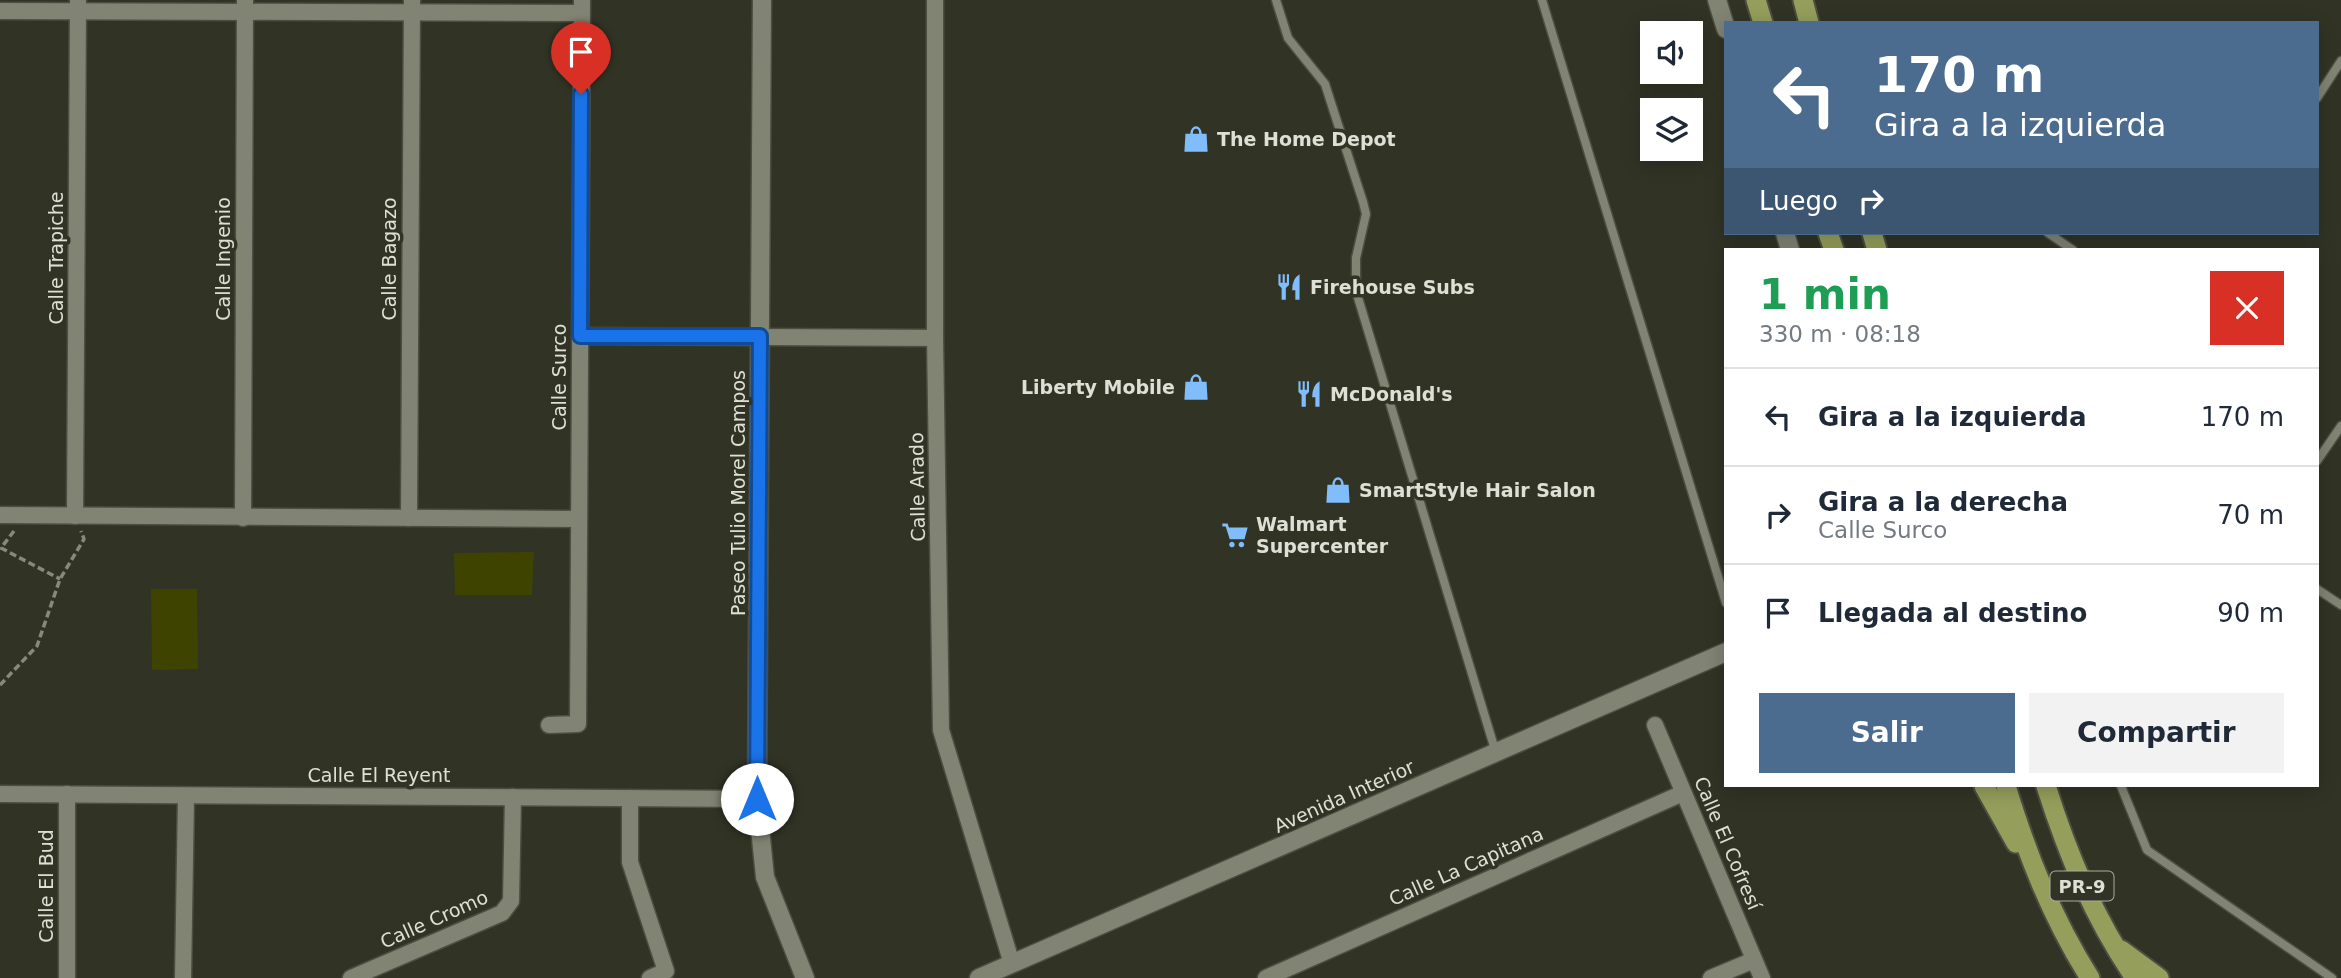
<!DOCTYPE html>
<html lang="es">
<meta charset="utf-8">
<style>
:root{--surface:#fff;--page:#f2f2f3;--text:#1f2937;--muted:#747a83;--line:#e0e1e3;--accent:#4b6c8f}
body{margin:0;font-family:"DejaVu Sans",sans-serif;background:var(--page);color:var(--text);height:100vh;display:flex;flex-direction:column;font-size:26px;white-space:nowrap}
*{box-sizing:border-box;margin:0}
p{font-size:23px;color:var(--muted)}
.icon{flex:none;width:38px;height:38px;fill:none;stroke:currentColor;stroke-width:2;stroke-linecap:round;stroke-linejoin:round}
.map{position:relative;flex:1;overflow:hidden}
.sheet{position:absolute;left:1724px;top:248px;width:595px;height:539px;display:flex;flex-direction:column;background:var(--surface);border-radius:0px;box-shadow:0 4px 18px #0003}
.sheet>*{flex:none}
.banner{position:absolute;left:1724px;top:21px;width:595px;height:214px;border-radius:0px;box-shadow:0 4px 18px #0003;background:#4b6c8f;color:#fff;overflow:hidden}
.controls{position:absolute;left:1640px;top:21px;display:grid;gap:14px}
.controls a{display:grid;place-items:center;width:63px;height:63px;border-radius:0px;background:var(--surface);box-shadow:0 4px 18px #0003;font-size:35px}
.pin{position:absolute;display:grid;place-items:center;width:60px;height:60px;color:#fff;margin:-72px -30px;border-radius:50% 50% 50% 0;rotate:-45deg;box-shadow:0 0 7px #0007}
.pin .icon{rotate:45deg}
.me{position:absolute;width:77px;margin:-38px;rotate:0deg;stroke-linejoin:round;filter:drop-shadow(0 0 5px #0008)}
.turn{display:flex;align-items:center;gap:24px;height:147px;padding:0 35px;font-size:32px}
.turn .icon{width:91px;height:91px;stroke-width:2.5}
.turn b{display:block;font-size:49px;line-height:60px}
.then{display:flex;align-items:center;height:66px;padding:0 35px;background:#0003;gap:14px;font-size:26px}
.round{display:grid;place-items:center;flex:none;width:74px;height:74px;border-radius:0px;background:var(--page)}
.head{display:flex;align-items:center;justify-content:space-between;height:119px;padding:0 35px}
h1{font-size:42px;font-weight:700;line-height:52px;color:#1e9e55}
.button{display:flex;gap:14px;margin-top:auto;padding:14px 35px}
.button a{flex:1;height:80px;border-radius:0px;background:var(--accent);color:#fff;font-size:28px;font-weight:700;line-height:80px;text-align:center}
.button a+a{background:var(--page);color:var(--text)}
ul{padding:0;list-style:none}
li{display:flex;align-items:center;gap:21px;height:98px;padding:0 35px;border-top:2px solid var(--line)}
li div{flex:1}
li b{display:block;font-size:26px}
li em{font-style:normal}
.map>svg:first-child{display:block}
.green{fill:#3e4400}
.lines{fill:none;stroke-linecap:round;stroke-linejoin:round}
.service-casing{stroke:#4c4e41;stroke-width:11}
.minor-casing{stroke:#4c4e41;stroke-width:19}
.tertiary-casing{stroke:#4c4e41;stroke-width:21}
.trunk-casing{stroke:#4c4e41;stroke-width:23}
.path{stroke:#87897d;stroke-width:3.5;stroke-dasharray:7 3.5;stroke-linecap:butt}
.service{stroke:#818473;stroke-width:8}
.minor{stroke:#818473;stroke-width:16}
.tertiary{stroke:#818473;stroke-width:18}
.trunk{stroke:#959e5b;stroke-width:19}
.route-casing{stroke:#114b97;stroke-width:18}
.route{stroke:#1a73e8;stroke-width:12}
.labels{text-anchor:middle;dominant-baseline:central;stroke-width:7;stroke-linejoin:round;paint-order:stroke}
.shield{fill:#313325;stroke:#aaaca1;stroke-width:2}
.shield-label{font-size:18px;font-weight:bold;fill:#dee0d6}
.poi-label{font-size:19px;font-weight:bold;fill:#dee0d6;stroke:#313325;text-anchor:start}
.street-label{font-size:19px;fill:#dee0d6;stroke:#313325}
</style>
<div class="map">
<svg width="2341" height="978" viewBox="0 0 2341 978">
<rect width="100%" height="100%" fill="#313325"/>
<g class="green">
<polygon points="534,552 532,595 455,595 454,553"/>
<polygon points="151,589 197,589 198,669 152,670"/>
</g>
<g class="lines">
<defs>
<g id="service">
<polyline points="1276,0 1288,38 1325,84 1363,202 1366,214 1356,258 1356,291 1496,753"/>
<polyline points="1542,0 1726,603"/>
<polyline points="2317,98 2341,61"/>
<polyline points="2048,233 2073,250"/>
<polyline points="2317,461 2341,426"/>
<polyline points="2317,589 2341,605"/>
<polyline points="2121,786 2147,850 2332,978"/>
</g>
<g id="minor">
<polyline points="935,0 935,338 941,730 1012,964"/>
<polyline points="0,11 581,13"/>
<polyline points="580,336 935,338"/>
<polyline points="0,515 579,519"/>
<polyline points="75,516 78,2"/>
<polyline points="243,518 245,0"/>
<polyline points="409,518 412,0"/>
<polyline points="549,725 578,724 582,0"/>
<polyline points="1655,725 1762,978"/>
<polyline points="0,794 757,799"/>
<polyline points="630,798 630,862 666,971 650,978"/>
<polyline points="67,978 67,794"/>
<polyline points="183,978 186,797"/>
<polyline points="351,978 502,913 511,901 513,797"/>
<polyline points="1266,978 1683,793"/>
<polyline points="1711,978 1754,960"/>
</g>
<g id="tertiary">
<polyline points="762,0 757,799 765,877 805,978"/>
<polyline points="1717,0 1726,29"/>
<polyline points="1785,233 1790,250"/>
<polyline points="979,978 1726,652"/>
</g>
<g id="trunk">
<polyline points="1756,0 1763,23"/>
<polyline points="1803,0 1809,23"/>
<polyline points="1828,233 1834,250"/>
<polyline points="1872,233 1877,250"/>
<polyline points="1984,786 2016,843"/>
<path d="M2006,786c21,68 46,132 84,192"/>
<path d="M2046,786c22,69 48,132 89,192"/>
<polyline points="2121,950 2159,978"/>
</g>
</defs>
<use href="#service" class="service-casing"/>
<use href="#minor" class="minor-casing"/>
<use href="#tertiary" class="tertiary-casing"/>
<use href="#trunk" class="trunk-casing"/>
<g class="path">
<polyline points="14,531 1,548 60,579"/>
<polyline points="0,685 37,646 60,579 84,539 81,531"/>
</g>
<use href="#service" class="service"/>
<use href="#minor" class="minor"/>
<use href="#tertiary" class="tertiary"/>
<use href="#trunk" class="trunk"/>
</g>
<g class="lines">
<defs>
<polyline id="route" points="581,94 580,336 760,336 757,799"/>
</defs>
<use href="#route" class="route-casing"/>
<use href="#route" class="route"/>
</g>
<defs>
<symbol id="shop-bare" viewBox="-9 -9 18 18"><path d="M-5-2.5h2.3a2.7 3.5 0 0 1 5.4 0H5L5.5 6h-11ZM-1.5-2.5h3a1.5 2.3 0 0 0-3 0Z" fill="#80bdfa" stroke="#313325" stroke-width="2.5" paint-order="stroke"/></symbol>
<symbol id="restaurant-bare" viewBox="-9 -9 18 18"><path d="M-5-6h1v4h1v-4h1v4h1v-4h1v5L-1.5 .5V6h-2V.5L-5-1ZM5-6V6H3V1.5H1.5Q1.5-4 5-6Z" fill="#80bdfa" stroke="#313325" stroke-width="2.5" paint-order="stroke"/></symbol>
<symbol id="supermarket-bare" viewBox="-9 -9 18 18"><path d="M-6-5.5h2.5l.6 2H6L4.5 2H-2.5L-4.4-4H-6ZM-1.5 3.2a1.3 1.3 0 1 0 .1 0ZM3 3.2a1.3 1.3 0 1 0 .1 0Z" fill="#80bdfa" stroke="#313325" stroke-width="2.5" paint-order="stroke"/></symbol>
</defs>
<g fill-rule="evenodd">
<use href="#shop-bare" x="1177" y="120" width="38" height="38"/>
<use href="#restaurant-bare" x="1270" y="268" width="38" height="38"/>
<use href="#shop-bare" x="1177" y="368" width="38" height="38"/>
<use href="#restaurant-bare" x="1290" y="375" width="38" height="38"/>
<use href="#shop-bare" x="1319" y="471" width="38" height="38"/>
<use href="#supermarket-bare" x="1216" y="516" width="38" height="38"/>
</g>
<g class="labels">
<rect class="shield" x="2050.5" y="871.5" width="63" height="29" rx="5"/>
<g class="shield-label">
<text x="2082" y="886">PR-9</text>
</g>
<g class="poi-label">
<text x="1217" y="139">The Home Depot</text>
<text x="1310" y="287">Firehouse Subs</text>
<text x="1175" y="387" text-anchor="end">Liberty Mobile</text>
<text x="1330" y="394">McDonald's</text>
<text x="1359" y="490">SmartStyle Hair Salon</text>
<text x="1256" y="524">Walmart<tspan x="1256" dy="22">Supercenter</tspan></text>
</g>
<g class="street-label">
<text transform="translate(56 258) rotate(-90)">Calle Trapiche</text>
<text transform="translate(223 259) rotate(-90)">Calle Ingenio</text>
<text transform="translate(389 259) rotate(-90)">Calle Bagazo</text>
<text transform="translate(559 377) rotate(-90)">Calle Surco</text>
<text transform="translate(917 487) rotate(-91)">Calle Arado</text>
<text transform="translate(738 493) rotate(-90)">Paseo Tulio Morel Campos</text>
<text x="379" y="775">Calle El Reyent</text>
<text transform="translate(1344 796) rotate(-24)">Avenida Interior</text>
<text transform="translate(1728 843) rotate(67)">Calle El Cofresí</text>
<text transform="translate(1466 866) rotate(-24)">Calle La Capitana</text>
<text transform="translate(46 886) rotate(-90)">Calle El Bud</text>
<text transform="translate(434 919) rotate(-24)">Calle Cromo</text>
</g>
</g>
</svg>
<div class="controls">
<a><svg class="icon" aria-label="sound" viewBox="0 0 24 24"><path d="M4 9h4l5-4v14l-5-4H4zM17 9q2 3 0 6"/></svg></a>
<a><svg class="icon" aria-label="layers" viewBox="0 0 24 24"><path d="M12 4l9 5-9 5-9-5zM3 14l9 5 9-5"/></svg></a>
</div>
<div class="pin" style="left:581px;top:94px;background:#d93025"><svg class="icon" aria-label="arrive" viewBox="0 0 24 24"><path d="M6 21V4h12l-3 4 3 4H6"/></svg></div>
<svg class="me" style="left:757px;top:799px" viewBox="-20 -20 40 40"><circle r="19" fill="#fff"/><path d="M0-13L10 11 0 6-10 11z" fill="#1a73e8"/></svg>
<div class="banner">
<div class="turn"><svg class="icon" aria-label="left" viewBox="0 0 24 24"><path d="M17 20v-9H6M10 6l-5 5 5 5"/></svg><div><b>170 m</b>Gira a la izquierda</div></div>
<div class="then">Luego<svg class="icon" aria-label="right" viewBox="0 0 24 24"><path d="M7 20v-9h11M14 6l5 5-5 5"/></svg></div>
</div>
<section class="sheet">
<div class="head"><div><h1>1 min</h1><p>330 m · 08:18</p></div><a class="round" style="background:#d93025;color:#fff"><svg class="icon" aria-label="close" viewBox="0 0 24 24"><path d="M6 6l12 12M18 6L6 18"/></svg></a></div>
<ul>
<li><svg class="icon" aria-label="left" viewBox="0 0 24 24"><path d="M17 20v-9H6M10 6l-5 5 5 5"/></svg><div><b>Gira a la izquierda</b></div><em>170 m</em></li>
<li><svg class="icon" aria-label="right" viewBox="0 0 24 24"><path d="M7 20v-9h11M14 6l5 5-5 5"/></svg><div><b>Gira a la derecha</b><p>Calle Surco</p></div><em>70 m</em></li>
<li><svg class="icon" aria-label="arrive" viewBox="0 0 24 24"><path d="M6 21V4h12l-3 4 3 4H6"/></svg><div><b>Llegada al destino</b></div><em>90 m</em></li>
</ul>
<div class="button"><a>Salir</a><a>Compartir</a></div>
</section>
</div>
